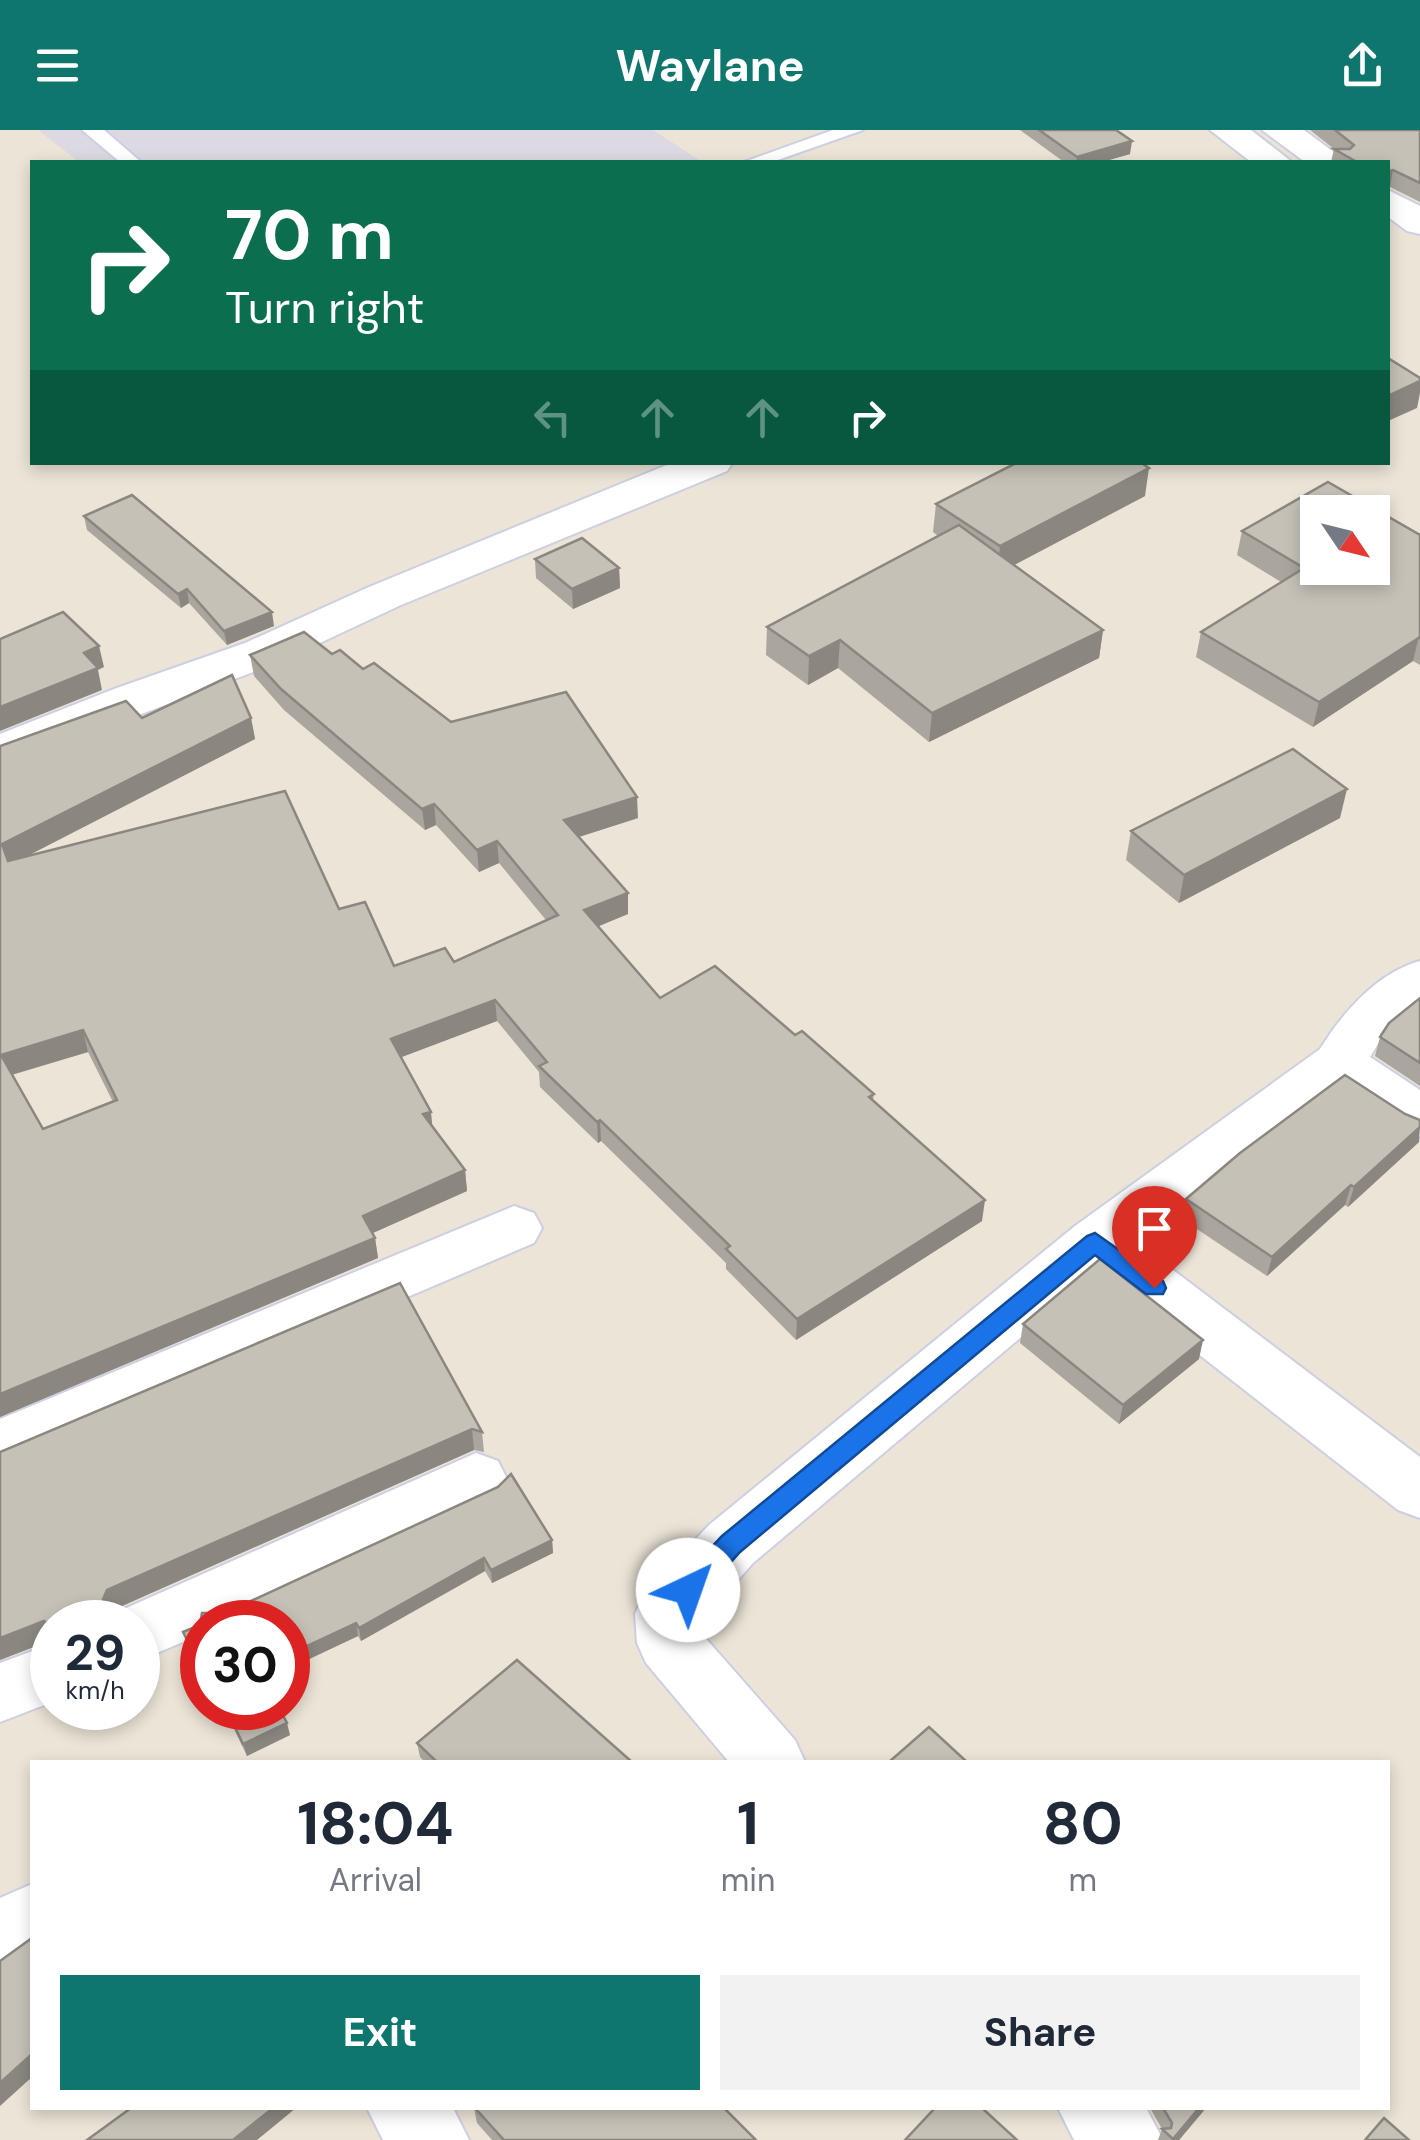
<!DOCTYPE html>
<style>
:root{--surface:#fff;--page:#f2f2f3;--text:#1f2937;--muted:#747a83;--accent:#0f766e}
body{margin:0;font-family:"DM Sans",sans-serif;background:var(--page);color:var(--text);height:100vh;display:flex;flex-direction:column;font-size:38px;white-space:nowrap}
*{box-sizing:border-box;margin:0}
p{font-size:32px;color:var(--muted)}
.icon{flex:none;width:55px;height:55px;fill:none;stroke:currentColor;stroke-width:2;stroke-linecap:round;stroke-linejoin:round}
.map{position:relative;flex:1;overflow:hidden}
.sheet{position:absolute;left:30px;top:1630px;width:1360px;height:350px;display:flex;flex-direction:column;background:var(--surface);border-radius:0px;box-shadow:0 5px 15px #0003}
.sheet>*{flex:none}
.top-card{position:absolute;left:30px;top:30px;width:1360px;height:305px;border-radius:0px;box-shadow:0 5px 15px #0003;background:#0b6e4f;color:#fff;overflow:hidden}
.needle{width:65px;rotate:125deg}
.tools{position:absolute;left:1300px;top:365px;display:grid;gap:20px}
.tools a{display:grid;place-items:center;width:90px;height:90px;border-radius:0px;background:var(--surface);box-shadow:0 5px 15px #0003;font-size:50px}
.speed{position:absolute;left:30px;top:1470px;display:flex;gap:20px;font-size:50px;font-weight:700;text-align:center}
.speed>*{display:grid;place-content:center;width:130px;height:130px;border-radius:50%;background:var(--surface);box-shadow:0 5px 15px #0003;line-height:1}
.speed small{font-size:25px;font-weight:400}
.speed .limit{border:15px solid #d22;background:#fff;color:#111}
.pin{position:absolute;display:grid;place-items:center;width:85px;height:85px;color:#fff;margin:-102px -42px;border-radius:50% 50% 50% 0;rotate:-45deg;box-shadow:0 0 10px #0007}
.pin .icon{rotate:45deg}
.me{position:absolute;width:110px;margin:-55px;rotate:42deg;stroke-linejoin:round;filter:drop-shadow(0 0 8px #0008)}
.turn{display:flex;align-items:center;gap:35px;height:210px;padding:0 30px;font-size:45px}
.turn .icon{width:130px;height:130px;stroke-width:2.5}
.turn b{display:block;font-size:70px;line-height:85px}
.lanes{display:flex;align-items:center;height:95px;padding:0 30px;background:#0003;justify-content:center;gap:50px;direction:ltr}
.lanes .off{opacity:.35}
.eta{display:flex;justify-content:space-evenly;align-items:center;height:170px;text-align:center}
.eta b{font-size:60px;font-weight:700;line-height:70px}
.action{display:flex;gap:20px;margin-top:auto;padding:20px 30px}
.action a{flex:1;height:115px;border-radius:0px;background:var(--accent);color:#fff;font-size:40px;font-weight:700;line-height:115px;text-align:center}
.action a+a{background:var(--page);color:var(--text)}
header{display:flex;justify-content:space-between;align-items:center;height:130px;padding:0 30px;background:var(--accent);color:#fff;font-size:45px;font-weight:700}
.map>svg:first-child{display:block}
.industrial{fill:#dcd9e2}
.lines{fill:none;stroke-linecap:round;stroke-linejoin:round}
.service-casing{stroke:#cdcfe2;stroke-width:4}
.minor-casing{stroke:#cdcfe2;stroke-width:4}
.secondary-casing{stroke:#cdcfe2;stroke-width:4}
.service{fill:#fff;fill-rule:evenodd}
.minor{fill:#fff;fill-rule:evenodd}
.secondary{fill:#fff;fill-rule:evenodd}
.wall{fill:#aaa69d;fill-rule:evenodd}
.shaded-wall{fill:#8b8780}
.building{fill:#c6c1b7;stroke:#8b8780;stroke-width:2.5;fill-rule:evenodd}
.route{fill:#1a73e8;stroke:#114b97;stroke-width:2.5}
</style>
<header><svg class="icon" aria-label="menu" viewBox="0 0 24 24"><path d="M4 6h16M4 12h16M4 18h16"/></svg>Waylane<svg class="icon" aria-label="share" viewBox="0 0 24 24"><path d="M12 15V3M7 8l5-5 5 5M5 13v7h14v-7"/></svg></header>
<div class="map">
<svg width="1420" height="2010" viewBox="0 0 1420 2010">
<rect width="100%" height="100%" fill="#ebe4d7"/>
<polygon class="industrial" points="38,0 653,0 702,32 79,32"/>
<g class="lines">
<defs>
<g id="service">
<polygon points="82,0 104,0 141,32 120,32"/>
<polygon points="833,0 863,0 772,32 744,32"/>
</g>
<g id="minor">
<polygon points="674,332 733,332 727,341 401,475 277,533 0,637 0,604 114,559 245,513 369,457"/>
<path d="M1420,831v46l-39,32 -11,18 50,33v47l-19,-6 -61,-41 -204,152 284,215v61l-22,-8 -302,-236 -343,289 -53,60 1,10 94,107 10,22h-76l-83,-99 -9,-20 -2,-29 9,-20 65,-69 366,-299 245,-177c23,-37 57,-76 100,-88z"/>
<polygon points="514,1076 534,1083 542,1098 534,1113 0,1341 0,1289"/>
<polygon points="476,1323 498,1331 507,1349 498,1367 227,1492 202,1492 202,1504 138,1531 138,1492 111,1492 115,1483"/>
<polygon points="52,1514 52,1572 0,1592 0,1533"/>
<polygon points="32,1754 32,1828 0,1843 0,1768"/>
<polygon points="367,1978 453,1978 469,2010 383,2010"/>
<polygon points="1058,1978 1146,1978 1163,2010 1074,2010"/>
</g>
<g id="secondary">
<polygon points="1210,0 1251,0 1292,32 1251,32"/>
<polygon points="1262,0 1304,0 1347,32 1305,32"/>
<polygon points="1388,60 1420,76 1420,104 1407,101 1388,87"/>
</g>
</defs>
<use href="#service" class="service-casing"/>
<use href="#minor" class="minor-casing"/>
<use href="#secondary" class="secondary-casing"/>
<use href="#service" class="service"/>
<use href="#minor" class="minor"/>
<use href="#secondary" class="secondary"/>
</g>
<g class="wall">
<polygon points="1020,0 1116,0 1130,24 1102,32 1064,32"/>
<polygon points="1310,0 1420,0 1420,72 1390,57 1388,57 1388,32 1331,32 1334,19"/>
<polygon points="1145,366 1014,435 1103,500 1099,528 929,612 838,538 808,555 766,525 767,497 938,406 933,402 936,374"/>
<polygon points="84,386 274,496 227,515 189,473 181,478 87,400"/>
<polygon points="1242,401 1420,405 1420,535 1413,531 1313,597 1196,527 1201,502 1281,452 1237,425"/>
<polygon points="535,429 619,438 620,458 573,479 536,448"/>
<path d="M332,524l31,15 88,53 187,96 -59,19 49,77 -31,12 63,72 135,37 79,59 -1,7 109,120 -186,119 -70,-71v-6l-125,-122 -3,2 -58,-56 -1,-15 -42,-51 -96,36 32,70 32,43 2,21 -94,42 2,5 3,20 -378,159v-671l142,-28h109l4,21 -231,118 315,52 55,57 60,-4 92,-42 -47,-57 -20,9 -43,-47 -11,5 -141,-120 -30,-34 -4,-21zM88,922l25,50 -70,27 -31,-54z"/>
<polygon points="1340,688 1179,773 1126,730 1131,701"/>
<polygon points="1420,868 1420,956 1375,926 1380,907"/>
<polygon points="1419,1012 1348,1077 1345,1075 1267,1146 1182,1089 1186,1069"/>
<polygon points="400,1153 482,1302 484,1322 474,1320 113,1480 118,1492 49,1511 0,1530"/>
<polygon points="1023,1194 1199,1229 1119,1294 1020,1213"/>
<polygon points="511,1344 552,1410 553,1423 492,1453 485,1441 361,1511 358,1506 288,1539 288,1492 202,1492 202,1545 187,1514 183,1502 200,1495 202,1483 225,1483 498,1357"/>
<polygon points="224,1578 279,1578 290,1605 247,1626"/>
<polygon points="417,1613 632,1632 425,1632 420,1627"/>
<polygon points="474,1978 724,1978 756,2010 492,2010 477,1993"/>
<polygon points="1150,1978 1206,1978 1179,2010 1158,2010 1162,1999"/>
</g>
<g class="shaded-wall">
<polygon points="1132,11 1130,24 1102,32 1076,32 1077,27"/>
<polygon points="1393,40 1390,57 1388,57 1389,41"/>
<polygon points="1420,251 1420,263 1417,278 1388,291 1388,266"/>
<polygon points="1149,338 1145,366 997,444 1000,416"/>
<polygon points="619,438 620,458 573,479 572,459"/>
<polygon points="187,459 189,473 181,478 178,464"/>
<polygon points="272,482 274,496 227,515 224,501"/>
<polygon points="1103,500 1099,528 929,612 932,583"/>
<polygon points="1419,506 1413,531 1313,597 1319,572"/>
<polygon points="840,510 838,538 808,555 809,526"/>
<polygon points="99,516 104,537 98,540 102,560 0,601 0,577 84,523"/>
<polygon points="251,588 255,609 8,736 2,714"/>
<polygon points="1347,659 1340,688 1179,773 1184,745"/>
<polygon points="637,667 638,688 566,711 564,690"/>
<polygon points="434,674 436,695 425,700 422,679"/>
<polygon points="497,711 499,733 479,742 477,720"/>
<polygon points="628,763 628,784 585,802 584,780"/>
<polygon points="495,870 497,891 394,930 391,909"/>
<polygon points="83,900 88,922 7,946 1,925"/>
<polygon points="431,982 433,1003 423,984"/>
<polygon points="600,990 601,1011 598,1013 597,992"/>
<polygon points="1420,997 1419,1012 1348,1077 1354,1057"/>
<polygon points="465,1040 467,1061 366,1106 363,1086"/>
<polygon points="1351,1055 1345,1075 1267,1146 1272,1127"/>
<polygon points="985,1070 982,1091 796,1210 797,1189"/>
<polygon points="375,1108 378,1128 0,1287 0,1264"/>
<polygon points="1203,1210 1199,1229 1119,1294 1123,1275"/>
<polygon points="472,1299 474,1320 113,1480 118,1492 81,1492 101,1474 107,1460"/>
<polygon points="552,1410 553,1423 492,1453 491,1440"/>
<polygon points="484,1428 485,1441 361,1511 359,1498"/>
<polygon points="44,1491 50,1508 52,1507 52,1520 49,1511 0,1530 0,1508"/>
<polygon points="356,1493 358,1506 288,1539 288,1525"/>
<polygon points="287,1593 290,1605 247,1626 243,1614"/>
<polygon points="32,1924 32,1947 0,1976 0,1953"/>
<polygon points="273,1978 296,1978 257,2010 233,2010"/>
<polygon points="1199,1978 1206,1978 1179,2010 1172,2010"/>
</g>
<g class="building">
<polygon points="1039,0 1116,0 1132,11 1077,27"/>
<polygon points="1335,0 1420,0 1420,53 1393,40 1389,41 1388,51 1388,32 1357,32 1334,19 1350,19 1354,15"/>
<polygon points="1388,228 1420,248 1420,251 1388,266"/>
<polygon points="1018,332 1140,332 1149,338 1000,416 936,374"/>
<path d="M1328,352l92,53v102l-101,65 -118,-70 103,-64 -62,-37zM1318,382h54v56h-54z"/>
<polygon points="132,365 272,482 224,501 187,459 178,464 84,386"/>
<polygon points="959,395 1103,500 932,583 840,510 809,526 767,497"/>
<polygon points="582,408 619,438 572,459 535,429"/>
<polygon points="63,482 99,516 84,523 98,538 0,577 0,509"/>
<path d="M304,502l28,22 8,-4 23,19 11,-6 77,59 115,-30 71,105 -73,23 64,73 -44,17 76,88 55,-32 80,69 7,-4 72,63 -5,3 116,103 -188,119 -71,-70 4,-3 -130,-126 -3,2 -58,-56 8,-4 -52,-62 -104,39 40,73 -8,2 42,56 -102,46 12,22 -375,156v-648l126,-45 16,17 90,-43 19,43 -249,126 6,17 277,-70 54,118 26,-7 29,64 51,-18 9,14 104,-47 -61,-74 -20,9 -43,-46 -12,5 -141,-120 -31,-34zM83,900l34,70 -74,29 -42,-74z"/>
<polygon points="1293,619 1347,659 1184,745 1131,701"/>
<polygon points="1420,868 1420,933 1380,907 1389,893"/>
<polygon points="1345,945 1405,984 1420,990 1420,997 1354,1057 1351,1055 1272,1127 1186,1069 1240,1023"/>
<polygon points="1100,1129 1203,1210 1123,1275 1023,1194"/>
<polygon points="400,1153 482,1302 472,1299 107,1460 101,1474 112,1476 81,1492 52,1492 52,1507 49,1509 49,1495 44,1491 0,1508 0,1322"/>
<polygon points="511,1344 552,1410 491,1440 484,1428 359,1498 356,1493 288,1525 288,1492 202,1492 202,1540 183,1502 200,1495 202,1483 225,1483 498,1357"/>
<polygon points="517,1530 632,1632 437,1632 417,1613"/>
<polygon points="226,1578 279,1578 287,1593 243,1614"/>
<polygon points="929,1597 967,1632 889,1632"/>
<polygon points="32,1808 32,1924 0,1953 0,1831"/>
<polygon points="131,1978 273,1978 233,2010 87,2010"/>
<polygon points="475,1978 724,1978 756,2010 504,2010"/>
<polygon points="935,1978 982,1978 1017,2010 905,2010"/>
<polygon points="1163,1978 1199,1978 1173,2009 1162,1999 1171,1998 1172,1993"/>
<polygon points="1384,1988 1409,2010 1365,2010"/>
</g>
<polygon class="route" points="1095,1103 1163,1151 1166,1158 1163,1164 1146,1164 1095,1125 740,1422 698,1469 688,1472 679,1469 675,1460 679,1452 722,1406 1087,1106"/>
</svg>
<div class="tools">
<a><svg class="needle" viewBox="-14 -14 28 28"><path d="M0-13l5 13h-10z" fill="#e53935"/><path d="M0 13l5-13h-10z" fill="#747a83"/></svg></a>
</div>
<div class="speed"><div>29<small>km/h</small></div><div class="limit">30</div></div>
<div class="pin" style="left:1154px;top:1158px;background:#d93025"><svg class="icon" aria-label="arrive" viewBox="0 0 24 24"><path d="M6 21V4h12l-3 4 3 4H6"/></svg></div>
<svg class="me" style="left:688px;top:1460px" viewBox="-20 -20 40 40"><circle r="19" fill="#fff"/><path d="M0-13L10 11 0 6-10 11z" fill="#1a73e8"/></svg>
<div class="top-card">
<div class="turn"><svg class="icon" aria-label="right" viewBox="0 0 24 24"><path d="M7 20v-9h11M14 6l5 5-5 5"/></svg><div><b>70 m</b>Turn right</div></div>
<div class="lanes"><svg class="icon off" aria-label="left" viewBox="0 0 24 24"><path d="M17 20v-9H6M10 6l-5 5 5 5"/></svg><svg class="icon off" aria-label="ahead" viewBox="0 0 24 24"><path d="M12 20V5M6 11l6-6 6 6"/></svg><svg class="icon off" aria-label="ahead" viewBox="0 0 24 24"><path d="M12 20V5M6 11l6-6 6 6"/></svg><svg class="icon" aria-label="right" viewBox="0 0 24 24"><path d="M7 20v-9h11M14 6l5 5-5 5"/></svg></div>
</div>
<section class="sheet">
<div class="eta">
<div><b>18:04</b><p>Arrival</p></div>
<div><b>1</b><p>min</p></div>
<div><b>80</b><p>m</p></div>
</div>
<div class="action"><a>Exit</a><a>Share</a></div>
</section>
</div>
